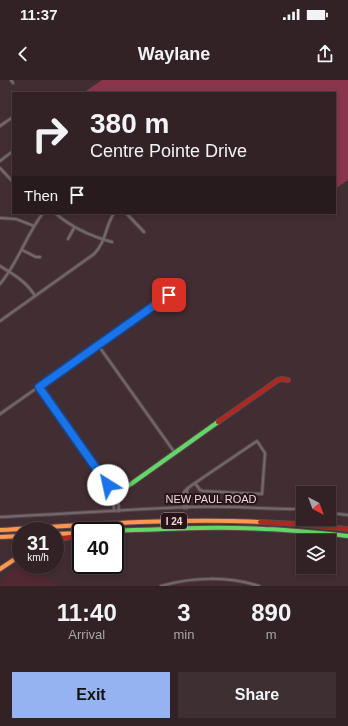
<!DOCTYPE html>
<style>
:root{--surface:#322226;--page:#3d2f32;--text:#f1f3f6;--muted:#a8a4a7;--line:#4d3f43;--accent:#95b2f1}
body{margin:0;font-family:Helvetica,sans-serif;background:var(--page);color:var(--text);height:100vh;display:flex;flex-direction:column;font-size:15px;white-space:nowrap}
*{box-sizing:border-box;margin:0}
p{font-size:13px;color:var(--muted)}
.icon{flex:none;width:22px;height:22px;fill:none;stroke:currentColor;stroke-width:2;stroke-linecap:round;stroke-linejoin:round}
.map{position:relative;height:506px;overflow:hidden}
.details{display:flex;flex-direction:column;background:var(--surface);flex:1}
.details>*{flex:none}
.banner{position:absolute;left:12px;top:12px;width:324px;height:122px;border-radius:0px;box-shadow:0 2px 6px #0003,0 0 0 1px var(--line);background:#322226;color:var(--text);overflow:hidden}
.needle{width:26px;rotate:139deg}
.controls{position:absolute;left:296px;top:406px;display:grid;gap:8px}
.controls a{display:grid;place-items:center;width:40px;height:40px;border-radius:0px;background:var(--surface);box-shadow:0 2px 6px #0003,0 0 0 1px var(--line);font-size:20px}
.speed{position:absolute;left:12px;top:442px;display:flex;gap:8px;font-size:20px;font-weight:700;text-align:center}
.speed>*{display:grid;place-content:center;width:52px;height:52px;border-radius:50%;background:var(--surface);box-shadow:0 2px 6px #0003,0 0 0 1px var(--line);line-height:1}
.speed small{font-size:10px;font-weight:400}
.speed .limit{border:2px solid #111;border-radius:6px;background:#fff;color:#111}
.pin{position:absolute;display:grid;place-items:center;width:34px;height:34px;color:#fff;margin:-17px;border-radius:8px;box-shadow:0 2px 6px #0006}
.me{position:absolute;width:44px;margin:-22px;rotate:325deg;stroke-linejoin:round;filter:drop-shadow(0 0 3px #0008)}
.turn{display:flex;align-items:center;gap:14px;height:84px;padding:0 12px;font-size:18px}
.turn .icon{width:52px;height:52px;stroke-width:2.5}
.turn b{display:block;font-size:28px;line-height:34px}
.then{display:flex;align-items:center;height:38px;padding:0 12px;background:#0003;gap:8px;font-size:15px}
.eta{display:flex;justify-content:space-evenly;align-items:center;height:68px;text-align:center}
.eta b{font-size:24px;font-weight:700;line-height:28px}
.primary-button{display:flex;gap:8px;margin-top:auto;padding:8px 12px}
.primary-button a{flex:1;height:46px;border-radius:0px;background:var(--accent);color:#111;font-size:16px;font-weight:700;line-height:46px;text-align:center}
.primary-button a+a{background:var(--page);color:var(--text)}
.status{display:flex;justify-content:space-between;align-items:center;height:28px;padding:0 20px;background:var(--surface);direction:ltr}
.status svg{height:11px;fill:currentColor}
header{display:flex;justify-content:space-between;align-items:center;height:52px;padding:0 12px;background:var(--surface);font-size:18px;font-weight:700}
.map>svg:first-child{display:block}
.built{fill:#522832}
.green{fill:#89364d}
.lines{fill:none;stroke-linecap:round;stroke-linejoin:round}
.street-casing{stroke:#5c4a4e;stroke-width:4}
.fast-casing{stroke:#5c4a4e;stroke-width:6}
.slow-casing{stroke:#5c4a4e;stroke-width:6}
.jam-casing{stroke:#5c4a4e;stroke-width:6}
.street{stroke:#71696e;stroke-width:2}
.fast{stroke:#63d668;stroke-width:4}
.slow{stroke:#ff974d;stroke-width:4}
.jam{stroke:#b3261e;stroke-width:4}
.route-casing{stroke:#114b97;stroke-width:10}
.route{stroke:#1a73e8;stroke-width:7}
.labels{text-anchor:middle;dominant-baseline:central;stroke-width:4;stroke-linejoin:round;paint-order:stroke}
.shield{fill:#261418;stroke:#b49ca0;stroke-width:1}
.shield-label{font-size:10px;font-weight:bold;fill:#f1d7db}
.street-label{font-size:11px;fill:#f1d7db;stroke:#261418}
</style>
<div class="status"><b>11:37</b><svg viewBox="0 0 49 12"><path d="M0 12V9h3v3zM5 12V6h3v6zM10 12V3h3v9zM15 12V0h3v12zM26 1h20v11H26zM47 4h2v5h-2z"/></svg></div>
<header><svg class="icon" aria-label="back" viewBox="0 0 24 24"><path d="M15 5l-7 7 7 7"/></svg>Waylane<svg class="icon" aria-label="share" viewBox="0 0 24 24"><path d="M12 15V3M7 8l5-5 5 5M5 13v7h14v-7"/></svg></header>
<div class="map">
<svg width="348" height="506" viewBox="0 0 348 506">
<rect width="100%" height="100%" fill="#422d32"/>
<polygon class="built" points="21,485 38,485 51,503 57,506 0,506 6,496"/>
<polygon class="green" points="102,0 348,0 348,100 335,109 335,13 83,13"/>
<g class="lines">
<defs>
<g id="street">
<polyline points="11,0 13,3"/>
<polyline points="0,46 13,37"/>
<polyline points="0,81 13,71"/>
<polyline points="0,88 13,102"/>
<path d="M55,133c17,15 35,23 57,29"/>
<polyline points="126,133 144,152"/>
<polyline points="0,138 16,139 34,146"/>
<polyline points="68,159 74,148"/>
<polyline points="22,170 36,177 40,177"/>
<path d="M0,186c13,8 27,16 35,30"/>
<path d="M0,204c18,-21 26,-49 43,-71"/>
<path d="M0,241l94,-67c12,-12 11,-27 20,-41"/>
<polyline points="98,265 175,373"/>
<polyline points="0,334 169,215"/>
<polyline points="188,408 195,403 257,361 265,373 262,414 203,411 200,410 195,403"/>
<polyline points="184,428 184,412 188,408 187,411 187,428"/>
<polyline points="114,431 113,412 118,419 119,431"/>
<polyline points="329,433 348,435"/>
<path d="M0,437c65,-3 129,-8 194,-10 36,-1 73,2 109,2"/>
<path d="M161,506c31,-9 67,-10 98,0"/>
</g>
<g id="fast">
<polyline points="39,307 112,411 117,412 131,404 218,342"/>
<path d="M112,451c51,-2 102,-5 153,-2 28,1 56,4 83,7"/>
</g>
<g id="slow">
<path d="M0,450c86,-5 173,-12 260,-8"/>
<polyline points="55,454 81,453"/>
<polyline points="0,457 21,456"/>
<polyline points="0,489 21,475"/>
</g>
<g id="jam">
<polyline points="218,342 278,300 282,299 288,300"/>
<polyline points="260,442 297,444 348,449"/>
<polyline points="55,460 81,455"/>
</g>
</defs>
<use href="#street" class="street-casing"/>
<use href="#fast" class="fast-casing"/>
<use href="#slow" class="slow-casing"/>
<use href="#jam" class="jam-casing"/>
<use href="#street" class="street"/>
<use href="#fast" class="fast"/>
<use href="#slow" class="slow"/>
<use href="#jam" class="jam"/>
</g>
<g class="lines">
<defs>
<polyline id="route" points="108,405 39,307 169,215"/>
</defs>
<use href="#route" class="route-casing"/>
<use href="#route" class="route"/>
</g>
<g class="labels">
<rect class="shield" x="161" y="433" width="26" height="16" rx="3"/>
<g class="shield-label">
<text x="174" y="441">I 24</text>
</g>
<g class="street-label">
<text x="211" y="419">NEW PAUL ROAD</text>
</g>
</g>
</svg>
<div class="controls">
<a><svg class="needle" viewBox="-14 -14 28 28"><path d="M0-13l5 13h-10z" fill="#e53935"/><path d="M0 13l5-13h-10z" fill="#a8a4a7"/></svg></a>
<a><svg class="icon" aria-label="layers" viewBox="0 0 24 24"><path d="M12 4l9 5-9 5-9-5zM3 14l9 5 9-5"/></svg></a>
</div>
<div class="speed"><div>31<small>km/h</small></div><div class="limit">40</div></div>
<div class="pin" style="left:169px;top:215px;background:#d93025"><svg class="icon" aria-label="arrive" viewBox="0 0 24 24"><path d="M6 21V4h12l-3 4 3 4H6"/></svg></div>
<svg class="me" style="left:108px;top:405px" viewBox="-20 -20 40 40"><circle r="19" fill="#fff"/><path d="M0-13L10 11 0 6-10 11z" fill="#1a73e8"/></svg>
<div class="banner">
<div class="turn"><svg class="icon" aria-label="right" viewBox="0 0 24 24"><path d="M7 20v-9h11M14 6l5 5-5 5"/></svg><div><b>380 m</b>Centre Pointe Drive</div></div>
<div class="then">Then<svg class="icon" aria-label="arrive" viewBox="0 0 24 24"><path d="M6 21V4h12l-3 4 3 4H6"/></svg></div>
</div>
</div>
<section class="details">
<div class="eta">
<div><b>11:40</b><p>Arrival</p></div>
<div><b>3</b><p>min</p></div>
<div><b>890</b><p>m</p></div>
</div>
<div class="primary-button"><a>Exit</a><a>Share</a></div>
</section>
